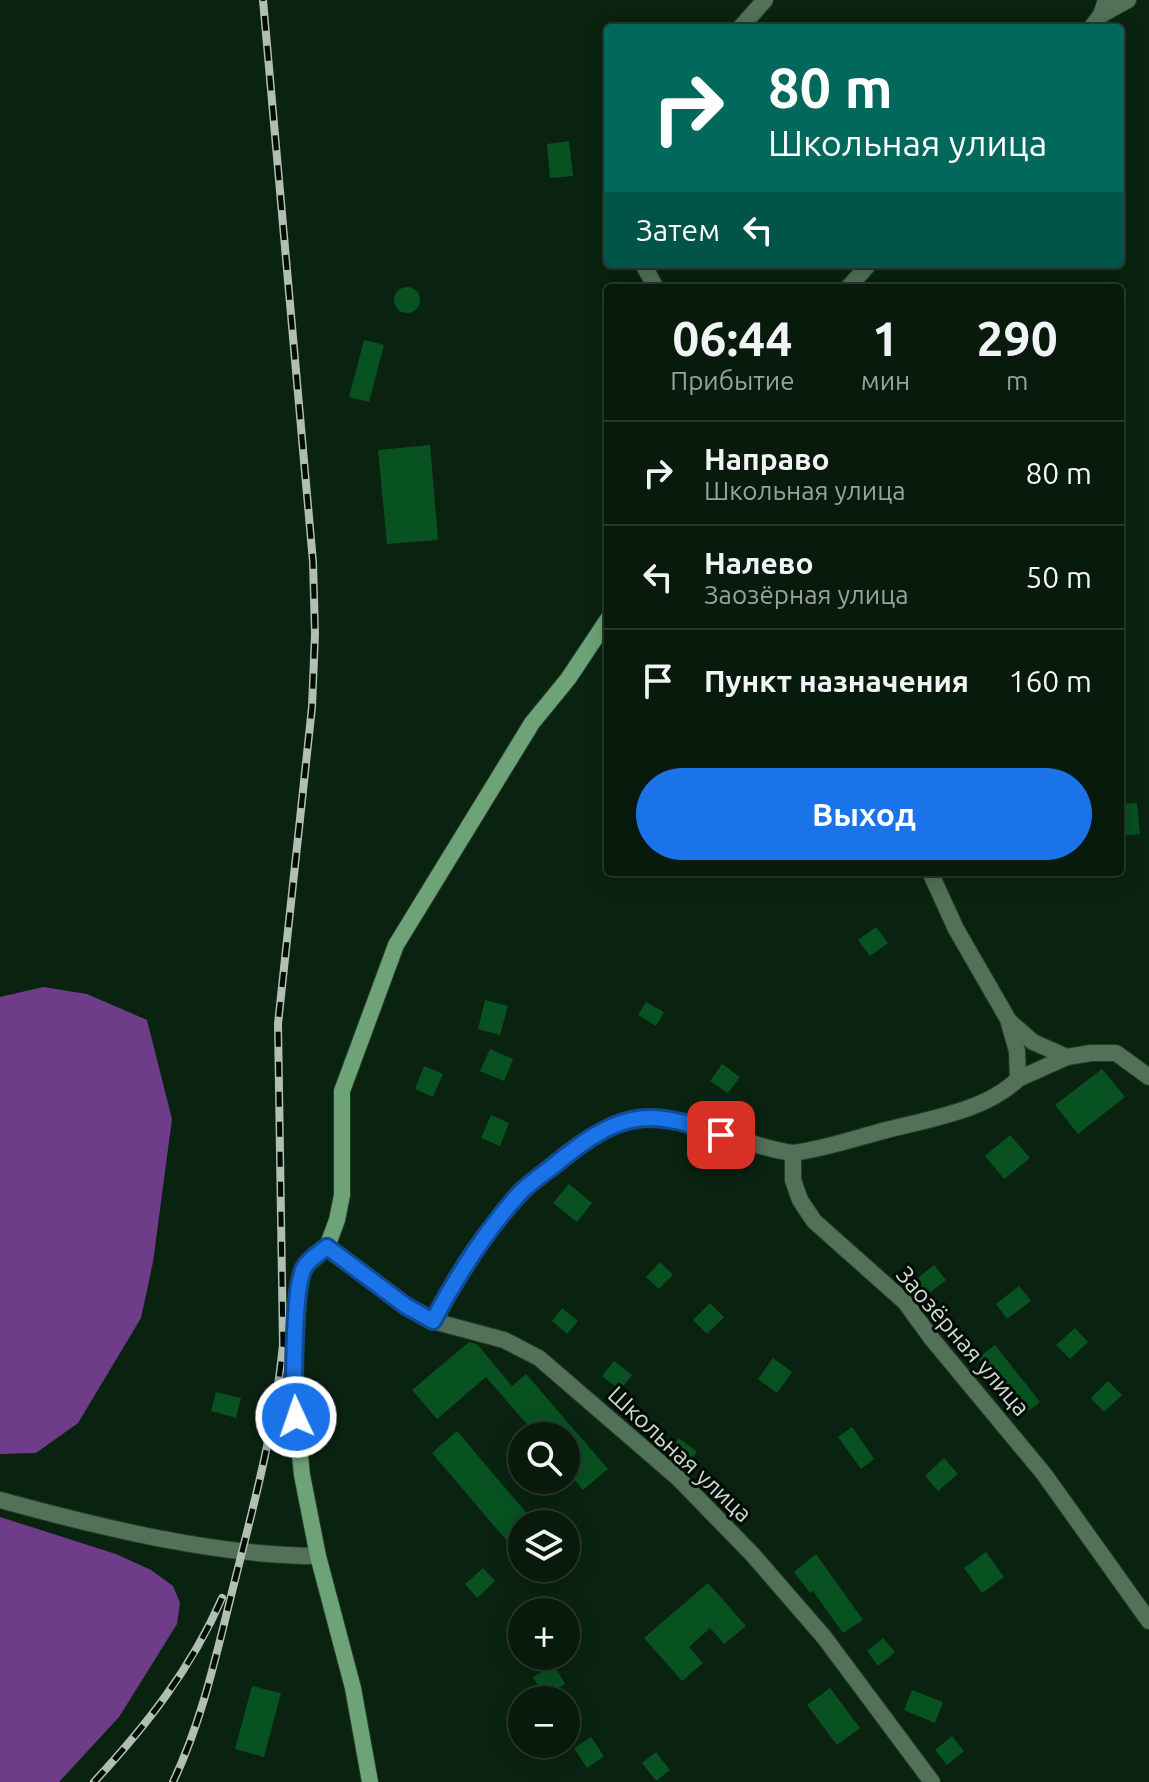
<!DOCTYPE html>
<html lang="ru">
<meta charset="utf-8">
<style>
:root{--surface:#081a0c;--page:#112315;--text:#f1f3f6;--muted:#98a19d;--line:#29382d;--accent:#1a73e8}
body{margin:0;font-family:Ubuntu,sans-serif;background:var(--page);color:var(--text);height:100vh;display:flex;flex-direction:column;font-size:30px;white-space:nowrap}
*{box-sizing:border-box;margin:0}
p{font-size:26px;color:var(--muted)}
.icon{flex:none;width:44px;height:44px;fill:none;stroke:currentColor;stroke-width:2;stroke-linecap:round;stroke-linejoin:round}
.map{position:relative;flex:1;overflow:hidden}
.sheet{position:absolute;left:604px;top:284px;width:520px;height:592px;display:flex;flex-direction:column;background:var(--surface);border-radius:8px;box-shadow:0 4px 20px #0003,0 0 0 2px var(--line)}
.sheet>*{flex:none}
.top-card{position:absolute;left:604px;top:24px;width:520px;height:244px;border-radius:8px;box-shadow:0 4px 20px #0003,0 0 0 2px var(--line);background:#00695c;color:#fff;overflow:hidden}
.tools{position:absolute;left:508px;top:1422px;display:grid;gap:16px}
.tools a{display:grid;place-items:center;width:72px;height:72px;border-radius:50%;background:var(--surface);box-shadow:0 4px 20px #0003,0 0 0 2px var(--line);font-size:40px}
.pin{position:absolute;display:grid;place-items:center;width:68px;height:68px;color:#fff;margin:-34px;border-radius:16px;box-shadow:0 4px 12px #0006}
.me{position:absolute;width:88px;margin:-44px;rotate:357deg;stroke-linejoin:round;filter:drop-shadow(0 0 6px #0008)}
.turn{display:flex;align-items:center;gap:28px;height:168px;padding:0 32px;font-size:36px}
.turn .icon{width:104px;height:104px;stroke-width:2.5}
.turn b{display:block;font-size:56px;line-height:68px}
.then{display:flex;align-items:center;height:76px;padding:0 32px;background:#0003;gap:16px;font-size:30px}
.eta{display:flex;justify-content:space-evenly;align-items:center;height:136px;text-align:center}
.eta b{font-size:48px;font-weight:600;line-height:56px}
.cta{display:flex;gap:16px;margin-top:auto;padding:16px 32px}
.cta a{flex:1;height:92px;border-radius:48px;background:var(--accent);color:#fff;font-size:32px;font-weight:600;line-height:92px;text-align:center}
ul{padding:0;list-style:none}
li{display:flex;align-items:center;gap:24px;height:104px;padding:0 32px;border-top:2px solid var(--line)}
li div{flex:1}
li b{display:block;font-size:30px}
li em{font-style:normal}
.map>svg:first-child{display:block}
.water{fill:#6e3c89}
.building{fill:#085121}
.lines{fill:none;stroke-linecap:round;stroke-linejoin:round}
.street-casing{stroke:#253d2b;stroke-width:18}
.secondary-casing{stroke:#253d2b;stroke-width:18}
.street{stroke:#517256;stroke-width:16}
.secondary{stroke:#6da376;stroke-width:16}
.rail-casing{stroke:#afc0b2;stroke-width:8}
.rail{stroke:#020a04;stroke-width:5;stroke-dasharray:15;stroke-linecap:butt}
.route-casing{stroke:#114b97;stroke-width:20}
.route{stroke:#1a73e8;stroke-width:14}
.labels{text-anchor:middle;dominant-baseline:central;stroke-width:6;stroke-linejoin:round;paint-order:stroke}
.street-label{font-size:24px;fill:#cddccf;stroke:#020a04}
</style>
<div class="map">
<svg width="1149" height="1782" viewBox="0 0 1149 1782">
<rect width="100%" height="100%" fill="#0a2310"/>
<g class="water">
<polygon points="43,987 87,994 147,1020 172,1119 153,1262 141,1318 78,1423 36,1453 0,1454 0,997"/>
<polygon points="0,1517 116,1554 151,1570 173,1586 180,1603 177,1624 119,1717 59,1782 0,1782"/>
</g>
<g class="building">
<polygon points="569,141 573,176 550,178 547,144"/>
<circle cx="407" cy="300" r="13"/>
<polygon points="364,340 384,345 369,402 349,397"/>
<polygon points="430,445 438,540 387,544 378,450"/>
<polygon points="1137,803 1140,834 1120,836 1120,804"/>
<polygon points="876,927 888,943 870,956 858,940"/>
<polygon points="485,1000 508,1006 500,1035 478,1029"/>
<polygon points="646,1002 664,1012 656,1026 638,1015"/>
<polygon points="490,1049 513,1059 504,1081 480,1071"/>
<polygon points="722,1064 740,1077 728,1093 710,1081"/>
<polygon points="424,1066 443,1074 433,1097 415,1089"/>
<polygon points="1102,1069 1125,1097 1078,1134 1055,1105"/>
<polygon points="491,1115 509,1123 500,1146 481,1138"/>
<polygon points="1010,1135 1030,1158 1004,1179 985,1156"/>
<polygon points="569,1184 592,1203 577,1222 553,1203"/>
<polygon points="660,1262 673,1275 659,1289 646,1277"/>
<polygon points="934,1265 946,1280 927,1295 915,1280"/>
<polygon points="1019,1286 1031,1301 1007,1319 996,1304"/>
<polygon points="710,1303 724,1317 707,1334 693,1320"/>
<polygon points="562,1308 578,1321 567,1334 552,1321"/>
<polygon points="1075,1328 1088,1342 1070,1359 1056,1345"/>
<polygon points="469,1342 477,1344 512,1386 526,1374 608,1469 583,1490 566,1470 566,1436 537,1436 486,1377 437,1419 412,1390"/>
<polygon points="995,1345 1040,1402 1023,1415 978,1358"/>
<polygon points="773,1358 792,1372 777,1393 758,1379"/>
<polygon points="614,1361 632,1375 620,1390 602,1376"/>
<polygon points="1108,1381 1122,1395 1104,1412 1091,1398"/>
<polygon points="216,1392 241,1398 236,1418 211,1411"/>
<polygon points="852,1427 874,1459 861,1469 838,1437"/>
<polygon points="457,1431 536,1524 522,1524 522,1541 513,1548 432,1453"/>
<polygon points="679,1438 697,1452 685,1467 667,1453"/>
<polygon points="944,1458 958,1474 938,1491 925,1476"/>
<polygon points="986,1552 1004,1577 982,1593 964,1568"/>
<polygon points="816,1554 863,1620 843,1633 813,1591 810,1593 794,1572"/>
<polygon points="483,1568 495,1581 477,1598 465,1584"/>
<polygon points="708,1583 746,1626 724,1644 710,1628 689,1647 703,1663 682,1681 644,1638"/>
<polygon points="883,1638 895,1652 878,1666 867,1651"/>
<polygon points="554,1665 565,1684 544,1696 533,1677"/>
<polygon points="252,1686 281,1693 264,1757 235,1749"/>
<polygon points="830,1688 860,1728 837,1745 807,1705"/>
<polygon points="912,1690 943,1702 935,1723 904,1710"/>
<polygon points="952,1736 964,1751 947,1765 935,1750"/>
<polygon points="591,1737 604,1756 587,1768 574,1748"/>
<polygon points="656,1752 670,1770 656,1781 642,1763"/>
</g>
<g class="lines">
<defs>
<g id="street">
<polyline points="1101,15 1128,0"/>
<polyline points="740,28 765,0"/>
<polyline points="1091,28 1101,15 1106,0"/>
<polyline points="643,264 656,288"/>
<polyline points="848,288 869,264"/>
<polyline points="930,872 956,929 1009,1021 1033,1042 1067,1057 1091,1053 1116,1053 1149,1077"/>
<polyline points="1018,1079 1067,1057"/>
<path d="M793,1153c30,-4 57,-13 86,-21 44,-12 106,-20 139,-53l-1,-28 -8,-28"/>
<polyline points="327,1247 406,1306 433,1321 504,1340 539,1358 678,1478 752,1554 824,1637 932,1782"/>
<path d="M433,1321c8,-16 16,-32 26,-48 34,-57 122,-155 193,-155 48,0 94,29 141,35v27l7,20 14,21 91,81 27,37 112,135 105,147"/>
<path d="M0,1500c99,27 216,56 318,56"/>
</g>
<polyline id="secondary" points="370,1782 353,1688 318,1556 302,1475 293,1387 299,1286 303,1269 327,1247 337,1220 342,1195 342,1091 396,945 532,723 568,679 608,619"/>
</defs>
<use href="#street" class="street-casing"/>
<use href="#secondary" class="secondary-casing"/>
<use href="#street" class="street"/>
<use href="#secondary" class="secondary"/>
<defs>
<g id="rail">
<path d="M94,1782c52,-56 97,-113 128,-184"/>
<path d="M173,1782c30,-63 44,-131 61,-198 20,-80 41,-158 49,-239l-5,-321 34,-317 3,-73 -2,-72 -50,-562"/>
</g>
</defs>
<use href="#rail" class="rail-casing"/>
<use href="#rail" class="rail"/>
</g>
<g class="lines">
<defs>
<path id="route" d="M296,1417c-3,-27 -3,-128 8,-149 5,-9 15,-15 23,-21l79,59 27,15c24,-45 51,-88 86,-127 11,-12 26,-21 38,-31 22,-18 47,-37 74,-43 30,-7 62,5 90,15"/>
</defs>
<use href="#route" class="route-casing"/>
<use href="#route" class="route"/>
</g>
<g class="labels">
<g class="street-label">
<text transform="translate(963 1341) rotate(49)">Заозёрная улица</text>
<text transform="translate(680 1454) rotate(43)">Школьная улица</text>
</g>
</g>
</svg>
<div class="tools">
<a><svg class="icon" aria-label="search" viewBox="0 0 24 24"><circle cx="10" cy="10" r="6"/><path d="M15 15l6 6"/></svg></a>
<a><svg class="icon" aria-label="layers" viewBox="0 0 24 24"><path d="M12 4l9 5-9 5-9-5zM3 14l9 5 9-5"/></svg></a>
<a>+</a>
<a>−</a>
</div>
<div class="pin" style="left:721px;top:1135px;background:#d93025"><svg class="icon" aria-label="arrive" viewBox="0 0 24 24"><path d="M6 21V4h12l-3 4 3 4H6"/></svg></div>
<svg class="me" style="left:296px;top:1417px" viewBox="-20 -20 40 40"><circle r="17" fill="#1a73e8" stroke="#fff" stroke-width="3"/><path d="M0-11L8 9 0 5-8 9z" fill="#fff"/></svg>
<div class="top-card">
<div class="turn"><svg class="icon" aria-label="right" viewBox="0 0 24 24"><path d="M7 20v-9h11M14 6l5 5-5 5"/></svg><div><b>80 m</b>Школьная улица</div></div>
<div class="then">Затем<svg class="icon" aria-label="left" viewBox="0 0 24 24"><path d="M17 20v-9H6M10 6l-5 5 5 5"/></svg></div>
</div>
<section class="sheet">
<div class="eta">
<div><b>06:44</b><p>Прибытие</p></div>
<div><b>1</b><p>мин</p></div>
<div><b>290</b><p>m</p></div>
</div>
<ul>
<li><svg class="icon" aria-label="right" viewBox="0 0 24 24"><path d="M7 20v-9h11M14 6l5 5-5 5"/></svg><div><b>Направо</b><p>Школьная улица</p></div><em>80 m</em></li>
<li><svg class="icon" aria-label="left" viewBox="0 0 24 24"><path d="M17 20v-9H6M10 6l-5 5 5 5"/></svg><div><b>Налево</b><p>Заозёрная улица</p></div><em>50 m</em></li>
<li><svg class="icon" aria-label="arrive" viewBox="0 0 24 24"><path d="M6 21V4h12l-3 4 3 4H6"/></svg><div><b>Пункт назначения</b></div><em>160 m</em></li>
</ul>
<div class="cta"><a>Выход</a></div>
</section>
</div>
